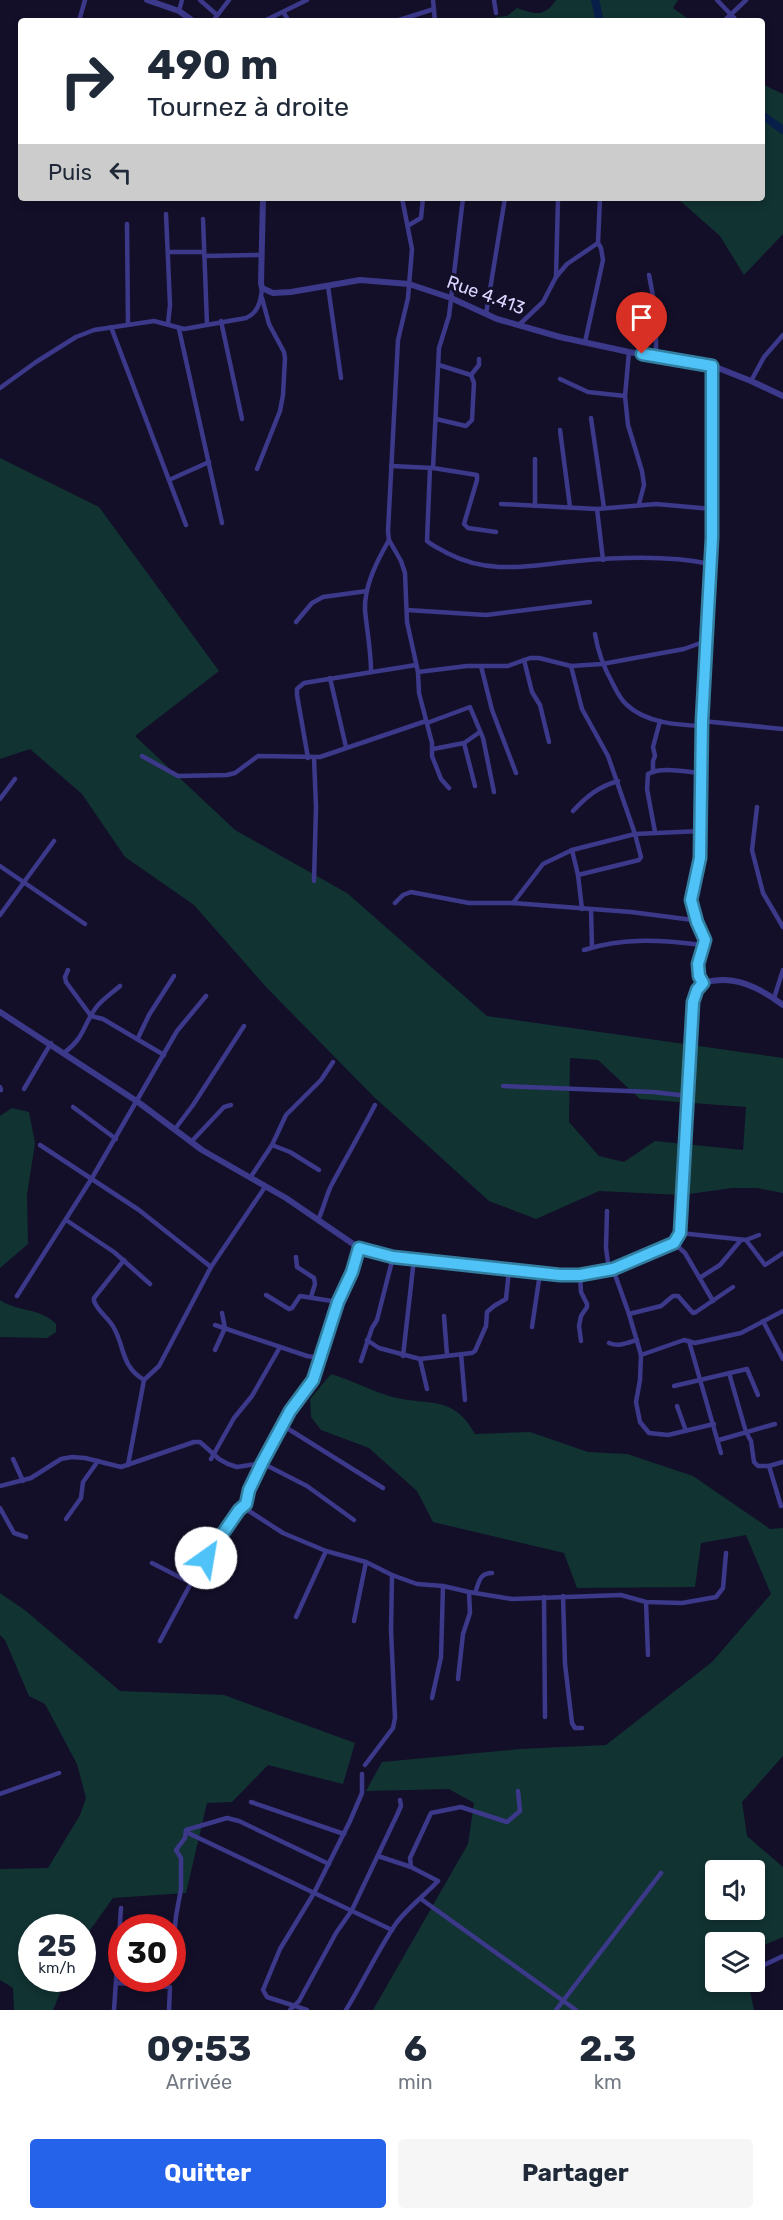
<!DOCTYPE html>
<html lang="fr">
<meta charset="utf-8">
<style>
:root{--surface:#fff;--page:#f6f6f7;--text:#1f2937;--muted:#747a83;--accent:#2563eb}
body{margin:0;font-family:Rubik,sans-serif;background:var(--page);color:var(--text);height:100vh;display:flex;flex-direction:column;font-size:22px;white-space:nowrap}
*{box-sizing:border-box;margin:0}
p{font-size:20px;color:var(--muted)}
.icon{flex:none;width:33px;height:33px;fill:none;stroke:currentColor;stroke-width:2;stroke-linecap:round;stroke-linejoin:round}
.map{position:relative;height:2010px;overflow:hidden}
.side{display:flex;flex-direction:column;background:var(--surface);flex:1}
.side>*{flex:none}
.hud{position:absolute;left:18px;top:18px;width:747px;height:183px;border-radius:6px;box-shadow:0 3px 9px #0003;background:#fff;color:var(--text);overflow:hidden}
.controls{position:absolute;left:705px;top:1860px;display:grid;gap:12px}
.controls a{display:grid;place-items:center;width:60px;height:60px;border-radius:6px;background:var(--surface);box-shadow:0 3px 9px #0003;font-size:30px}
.speed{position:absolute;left:18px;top:1914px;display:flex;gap:12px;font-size:30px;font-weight:700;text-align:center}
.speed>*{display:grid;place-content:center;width:78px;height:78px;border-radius:50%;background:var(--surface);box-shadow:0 3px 9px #0003;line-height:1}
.speed small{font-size:15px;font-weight:400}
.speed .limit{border:9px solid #d22;background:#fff;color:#111}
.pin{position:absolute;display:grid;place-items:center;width:51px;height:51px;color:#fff;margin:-62px -26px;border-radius:50% 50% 50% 0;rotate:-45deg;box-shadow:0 0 6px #0007}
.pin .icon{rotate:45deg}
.me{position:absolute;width:66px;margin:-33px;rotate:32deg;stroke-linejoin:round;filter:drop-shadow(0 0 4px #0008)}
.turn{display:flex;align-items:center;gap:21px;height:126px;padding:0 30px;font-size:27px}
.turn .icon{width:78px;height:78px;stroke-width:2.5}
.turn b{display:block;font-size:42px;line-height:51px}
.then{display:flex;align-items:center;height:57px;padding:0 30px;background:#0003;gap:12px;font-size:22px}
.eta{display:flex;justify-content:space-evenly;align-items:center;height:102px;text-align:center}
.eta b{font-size:36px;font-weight:700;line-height:42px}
.action{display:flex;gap:12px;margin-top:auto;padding:12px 30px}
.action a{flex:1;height:69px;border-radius:6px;background:var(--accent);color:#fff;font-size:24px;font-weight:700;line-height:69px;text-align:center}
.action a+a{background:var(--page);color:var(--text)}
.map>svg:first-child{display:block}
.green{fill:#113332;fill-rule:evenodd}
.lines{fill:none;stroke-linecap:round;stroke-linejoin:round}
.river{stroke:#081f49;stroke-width:8}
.minor{stroke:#3c388a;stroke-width:4.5}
.tertiary{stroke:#3c388a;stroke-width:6}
.route-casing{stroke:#337fa1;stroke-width:15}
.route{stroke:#4fc3f7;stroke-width:10}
.labels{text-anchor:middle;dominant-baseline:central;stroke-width:6;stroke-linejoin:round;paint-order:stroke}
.street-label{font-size:18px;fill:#dbd6ff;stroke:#130f29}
</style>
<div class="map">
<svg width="783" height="2010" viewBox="0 0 783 2010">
<rect width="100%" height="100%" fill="#130f29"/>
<g class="green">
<path d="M556,0h122l-5,8 18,13h-198l4,-4 10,-1 10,-8c17,6 27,10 39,-8z"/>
<polygon points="762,84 783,94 783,234 744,275 720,236 677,198 762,198"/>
<path d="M0,458l99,49 120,164 -84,65 100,94 112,63 140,123 296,42v135l-26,-5h-25l-50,7 -83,-4 -63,28 -47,-18 -115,-104 -107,-109 -73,-83 -69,-48 -43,-63 -52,-45 -30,10zM570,1058l28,2 42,39 106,8 -3,43 -88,-9 -31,21 -25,-6 -30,-34z"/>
<polygon points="12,1108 29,1112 35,1143 27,1195 28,1244 0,1268 0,1116"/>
<path d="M0,1300c17,12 39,7 56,24v8l-9,6 -47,-1z"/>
<path d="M331,1374c20,6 39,16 58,22 38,11 64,-3 86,38l55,-2 58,20 39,2 66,22 77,53 13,-1v228l-41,46 5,34 36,31v70l-28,12 -1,-7h-38v40h32l6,28h-381l95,-166 6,-41 -25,-14 -83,2 16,-29 138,-13 86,-4 106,-83 59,-68 -25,-59 -45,8 -6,44 -118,1 -13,-35 -131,-31 -16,-31 -48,-43 -48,-18 -10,-13 -1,-18zM716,1870h38v40h-38z"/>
<polygon points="0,1593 26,1611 120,1691 224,1695 355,1743 343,1784 268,1765 232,1802 207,1803 186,1893 113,1898 83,1940 82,1928 32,1928 32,1978 66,1979 53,2010 14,2010 13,1988 0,1980 0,1869 48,1868 80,1815 86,1798 77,1764 45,1704 29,1696 5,1640 0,1635"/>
</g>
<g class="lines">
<g class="river">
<polyline points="595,0 600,21"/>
<polyline points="762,115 783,130"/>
</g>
<g class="minor">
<polyline points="200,0 217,15"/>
<polyline points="433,0 435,21"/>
<polyline points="494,0 496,13"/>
<polyline points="717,0 737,21"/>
<polyline points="179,11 182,0"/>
<polyline points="283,12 289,21"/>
<polyline points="79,21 85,0"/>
<polyline points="213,21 229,0"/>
<polyline points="264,21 307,0"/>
<polyline points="396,21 434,9"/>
<polyline points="724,21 746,0"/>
<polyline points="402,198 412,249 408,298 398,340 388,531 389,540 401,561 405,573 407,622 418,672 419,693 432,743 432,756 441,779 449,788"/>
<polyline points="166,214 170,305 168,324"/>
<polyline points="203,219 207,324"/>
<polyline points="127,224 128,324"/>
<polyline points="409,225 421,218 423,198"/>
<polyline points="168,252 204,252"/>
<polyline points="204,256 261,255"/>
<polyline points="649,275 656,312 656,355"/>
<polyline points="556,277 567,264 598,243"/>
<polyline points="328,286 341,378"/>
<polyline points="486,314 505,198"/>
<polyline points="221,321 242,419"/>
<polyline points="520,324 543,302 556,277 558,198"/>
<polyline points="111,327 186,525"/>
<polyline points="179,329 222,523"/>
<polyline points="585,342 603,260 601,248 598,243 600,198"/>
<polyline points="629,352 625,396 628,425 642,471 644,485 639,504"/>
<polyline points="471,375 479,365 479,359"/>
<polyline points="560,379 588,392 625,396"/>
<polyline points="751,381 764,357 783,335"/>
<path d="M0,388l36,-26 40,-25 18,-7 60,-9 30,8 62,-11c12,-5 15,-17 16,-30"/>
<polyline points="591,418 604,508"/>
<polyline points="436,419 466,426 472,420 474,383 471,375 439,365"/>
<polyline points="560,430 570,507"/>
<polyline points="535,459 535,506"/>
<polyline points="391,466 433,468 477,475 477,480 464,524 468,528 496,532"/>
<path d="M430,468l-3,73c6,5 13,8 20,12 44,23 84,12 130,8 44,-4 91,-6 133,3"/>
<polyline points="433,468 439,348 449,316 463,198"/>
<polyline points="257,469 280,411 283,395 285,358 284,352 269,324 262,298"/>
<polyline points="169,480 209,462"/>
<polyline points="501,504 597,509 656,504 712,509"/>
<polyline points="597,509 603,560"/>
<polyline points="407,610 486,615 590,602"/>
<polyline points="296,622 312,603 323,597 367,591"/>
<path d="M595,634c3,18 8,32 17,48 4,8 8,17 15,23 19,18 51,20 75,21"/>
<polyline points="524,660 532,692 540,705 549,742"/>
<polyline points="481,666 492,710 516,773"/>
<polyline points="571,666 582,709 608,756 635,834 641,857 639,860 578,875"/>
<path d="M371,671c0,-20 -4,-40 -6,-61 -1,-24 12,-49 24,-70"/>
<polyline points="418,672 467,666 508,666 530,658 539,658 571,666 602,664 684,649 706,641"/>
<polyline points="330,678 346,747"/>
<polyline points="702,721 783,729"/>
<polyline points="427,723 470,707 483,738 494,792"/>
<polyline points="464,743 475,786"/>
<polyline points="433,749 464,743 480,732"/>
<polyline points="142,756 178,776 227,775 235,773 258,756 320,757 426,721"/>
<polyline points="308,758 297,695 297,689 304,683 416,665"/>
<polyline points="653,771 653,761 655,756 653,747 660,721"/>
<polyline points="0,799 15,779"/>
<polyline points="757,807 752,850 754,858 763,893 783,927"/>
<path d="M573,811c14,-15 25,-24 45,-30"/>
<path d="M655,832l-8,-43 1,-15c13,-8 38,-2 53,-1"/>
<polyline points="572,850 578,875 582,909"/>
<polyline points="0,866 85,924"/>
<polyline points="314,881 316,807 314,758"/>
<path d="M395,903l8,-8 8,-3 58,11h44l118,9 62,8c19,9 7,29 5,44 -1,7 2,13 5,19"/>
<polyline points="513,903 543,864 572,850 635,834 701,831"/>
<polyline points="591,910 592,947"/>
<polyline points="0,915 54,841"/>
<polyline points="697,922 691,900 700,858 702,721 712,538 713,366"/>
<path d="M584,950c40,-13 79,-10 119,-5"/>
<polyline points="68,970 65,977 66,982 91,1016 103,1019 164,1055"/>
<polyline points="774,998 783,970"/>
<polyline points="138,1038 149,1015 174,976"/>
<path d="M65,1052c19,-14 18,-26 30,-43 6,-9 17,-16 25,-23"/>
<polyline points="503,1086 653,1092 688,1096"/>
<polyline points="0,1087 1,1090"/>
<polyline points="24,1089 51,1043"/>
<polyline points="73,1107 116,1139"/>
<polyline points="175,1129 193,1105 244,1026"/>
<polyline points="192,1141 224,1107 231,1105"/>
<polyline points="40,1145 139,1210 211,1267"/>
<polyline points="272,1145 290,1152 319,1170"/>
<polyline points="250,1178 272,1145 286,1115 321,1080 333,1062"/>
<polyline points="607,1211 606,1248 609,1270"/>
<polyline points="66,1220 114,1252 150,1284"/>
<path d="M318,1220c6,-12 8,-25 14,-36 14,-26 29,-52 43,-79"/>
<polyline points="680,1233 746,1240 765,1265 783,1253"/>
<polyline points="746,1240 759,1235"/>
<polyline points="674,1243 685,1253 713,1301"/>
<polyline points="296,1257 297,1267 314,1278 315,1284 311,1297"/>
<path d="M124,1260l-30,38v3c4,11 15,17 20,27 11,20 7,38 30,52"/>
<polyline points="613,1269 629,1314 641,1355 684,1340 695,1343 741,1333 783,1311"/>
<polyline points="580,1275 581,1292 587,1304 587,1307 581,1316 579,1326 581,1341"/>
<polyline points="701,1277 720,1265 741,1240"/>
<polyline points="266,1295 289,1309 292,1308 300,1296 338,1302"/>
<polyline points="17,1296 92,1178 177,1031 206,996"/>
<polyline points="629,1314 661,1306 673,1296 678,1296 693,1313 696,1312 733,1287"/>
<polyline points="444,1316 447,1355"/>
<polyline points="763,1321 783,1359"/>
<polyline points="215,1325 307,1356 320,1358"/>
<polyline points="532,1327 540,1273"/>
<polyline points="367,1340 379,1348 420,1359 472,1353 475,1351 486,1326 487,1312 494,1306 506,1299 509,1270"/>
<polyline points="689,1341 721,1453"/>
<path d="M609,1343c10,4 18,0 28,-3"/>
<polyline points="215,1350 225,1328 222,1313"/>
<polyline points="461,1354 465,1400"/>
<polyline points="641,1355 640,1380 636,1402 640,1422 649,1433 668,1435 714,1424"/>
<polyline points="403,1356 414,1259"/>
<polyline points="420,1359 427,1389"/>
<polyline points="361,1361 372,1328 377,1320 393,1257"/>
<polyline points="729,1373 746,1432 751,1441 754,1462 758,1466 769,1466 783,1462"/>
<polyline points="674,1386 747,1369 758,1395"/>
<polyline points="677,1406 686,1431"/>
<polyline points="282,1425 383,1488"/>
<polyline points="719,1440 775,1424"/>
<polyline points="13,1459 23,1481"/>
<polyline points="211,1459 234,1418 252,1396 280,1347"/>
<polyline points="128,1465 144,1380 159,1366 211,1267 265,1187"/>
<polyline points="769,1466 781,1506"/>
<polyline points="0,1486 31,1478 61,1459 72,1457 85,1458 121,1467 194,1442 200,1442 219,1459 228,1464 237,1467 262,1463 307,1486 354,1520"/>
<polyline points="246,1504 249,1511 283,1533 326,1551 366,1562 392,1575 417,1584 443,1586 469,1592 512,1599 621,1595 646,1602 682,1603 716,1597 723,1588 726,1553"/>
<polyline points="0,1508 14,1533 26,1537"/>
<polyline points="66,1519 81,1498 83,1482 98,1461"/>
<path d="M152,1563l39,20c20,-24 29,-59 55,-79l3,-14 13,-27 28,-52 23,-32 25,-77 14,-30 7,-24"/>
<path d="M475,1593c4,-10 4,-20 17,-20"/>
<polyline points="563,1596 565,1664 572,1723 575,1728 582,1728"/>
<polyline points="544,1597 545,1717"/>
<polyline points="646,1602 648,1655"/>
<polyline points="296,1617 326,1551"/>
<polyline points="354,1621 366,1562"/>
<polyline points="160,1641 191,1583"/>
<polyline points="458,1679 463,1634 470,1613 469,1592"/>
<polyline points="432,1698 441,1657 443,1586"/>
<polyline points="365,1765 393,1728 395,1718 391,1630 392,1575"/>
<polyline points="0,1794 59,1773"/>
<polyline points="251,1802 344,1834"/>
<polyline points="186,1832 392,1930"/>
<polyline points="411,1867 410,1858 431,1813 461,1807 507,1822 520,1811 518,1791"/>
<polyline points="421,1899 576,2010"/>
<polyline points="172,1957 176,1916 181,1889 181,1858 176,1850 185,1838 186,1830 227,1818 239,1821 329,1864"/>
<polyline points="762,1966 783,1956"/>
<polyline points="117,1983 170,1987 169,2010"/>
<polyline points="114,2010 121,1908"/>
<polyline points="290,2010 299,2001 336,1933 352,1910 397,1815 401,1806 400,1800"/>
<polyline points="307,2010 267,1997 263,1990 280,1949 314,1893 350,1821 362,1793 362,1774"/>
<path d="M346,2010c17,-28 31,-58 49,-85 10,-15 30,-30 43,-44l-27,-14 -33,-11"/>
<polyline points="556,2010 661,1873"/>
</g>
<g class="tertiary">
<polyline points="147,0 179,11 193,21"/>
<polyline points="263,198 261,283 262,288 273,293 291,292 360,280 409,284 451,298 497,319 560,337 629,352 713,366 751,381 783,396"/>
<path d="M0,1012l138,90 64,48 84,48 73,50 34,9 167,18h20l33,-6 61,-26 6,-10 13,-231 4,-12 6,-7c30,-9 56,4 80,22"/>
</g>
</g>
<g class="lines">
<defs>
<polyline id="route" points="206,1558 239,1510 246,1504 249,1490 262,1463 290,1411 313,1380 338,1302 352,1272 359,1248 393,1257 560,1275 580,1275 613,1269 674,1243 680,1233 693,1002 697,990 703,983 699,976 698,964 705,940 697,922 691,900 700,858 702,721 712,538 712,366 642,354"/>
</defs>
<use href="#route" class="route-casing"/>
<use href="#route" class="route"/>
</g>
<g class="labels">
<g class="street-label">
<text transform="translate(486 295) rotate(20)">Rue 4.413</text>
</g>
</g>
</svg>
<div class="controls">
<a><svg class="icon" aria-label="sound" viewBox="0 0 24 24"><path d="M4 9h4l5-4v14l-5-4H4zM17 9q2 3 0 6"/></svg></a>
<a><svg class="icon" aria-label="layers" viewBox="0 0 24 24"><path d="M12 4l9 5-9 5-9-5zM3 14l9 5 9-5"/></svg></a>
</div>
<div class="speed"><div>25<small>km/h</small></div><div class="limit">30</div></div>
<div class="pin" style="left:642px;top:354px;background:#d93025"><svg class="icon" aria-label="arrive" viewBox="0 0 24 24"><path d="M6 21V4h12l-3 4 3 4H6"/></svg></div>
<svg class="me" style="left:206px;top:1558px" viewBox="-20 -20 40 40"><circle r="19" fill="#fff"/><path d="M0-13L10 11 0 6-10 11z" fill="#4fc3f7"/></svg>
<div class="hud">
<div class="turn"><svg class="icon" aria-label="right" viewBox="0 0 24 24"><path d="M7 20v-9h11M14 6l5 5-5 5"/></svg><div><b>490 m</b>Tournez à droite</div></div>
<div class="then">Puis<svg class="icon" aria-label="left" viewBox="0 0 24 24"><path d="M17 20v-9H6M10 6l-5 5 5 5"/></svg></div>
</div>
</div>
<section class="side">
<div class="eta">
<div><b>09:53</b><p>Arrivée</p></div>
<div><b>6</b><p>min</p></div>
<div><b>2.3</b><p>km</p></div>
</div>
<div class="action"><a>Quitter</a><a>Partager</a></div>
</section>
